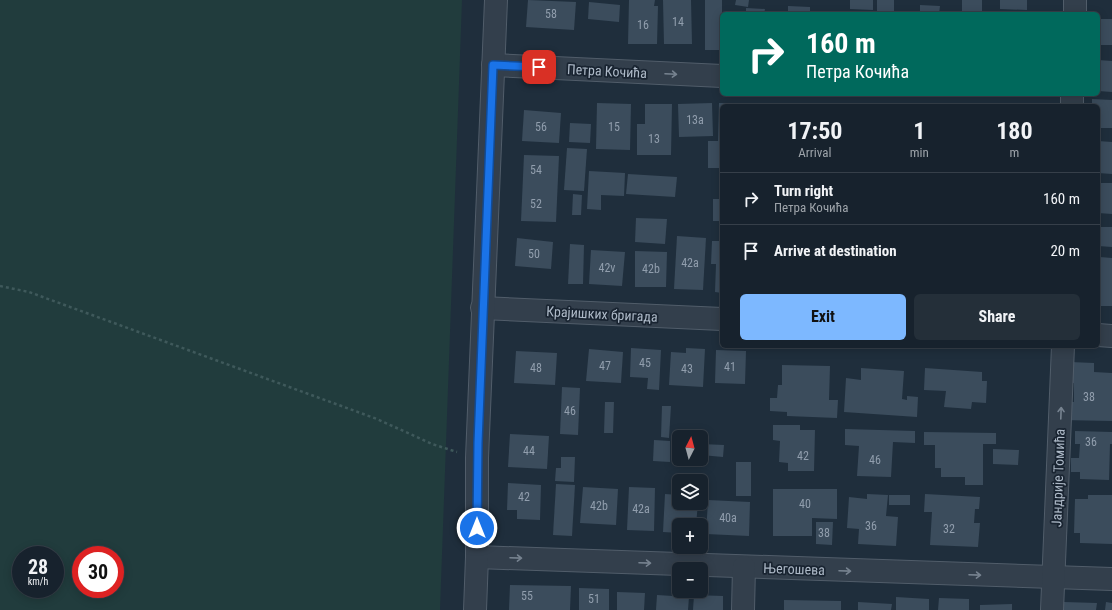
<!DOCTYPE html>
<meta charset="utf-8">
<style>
:root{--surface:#17222d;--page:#242f39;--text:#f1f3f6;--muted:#9ea4aa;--line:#363f49;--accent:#7db8ff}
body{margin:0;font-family:"Roboto Condensed",sans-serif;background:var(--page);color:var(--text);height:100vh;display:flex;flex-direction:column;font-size:15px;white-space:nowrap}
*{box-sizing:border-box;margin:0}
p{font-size:13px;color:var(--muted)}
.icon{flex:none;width:22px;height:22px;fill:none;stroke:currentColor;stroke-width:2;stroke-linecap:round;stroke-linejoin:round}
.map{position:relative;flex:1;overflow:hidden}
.details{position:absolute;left:720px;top:104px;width:380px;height:244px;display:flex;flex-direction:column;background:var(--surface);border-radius:6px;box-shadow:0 2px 10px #0003,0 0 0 1px var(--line)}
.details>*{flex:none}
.guide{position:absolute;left:720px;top:12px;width:380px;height:84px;border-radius:6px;box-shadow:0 2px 10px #0003,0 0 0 1px var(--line);background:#00695c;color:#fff;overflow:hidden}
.needle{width:26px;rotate:6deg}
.buttons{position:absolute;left:672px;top:430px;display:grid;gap:8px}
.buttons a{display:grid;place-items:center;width:36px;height:36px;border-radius:6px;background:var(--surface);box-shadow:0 2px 10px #0003,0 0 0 1px var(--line);font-size:20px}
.speed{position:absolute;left:12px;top:546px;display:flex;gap:8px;font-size:20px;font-weight:700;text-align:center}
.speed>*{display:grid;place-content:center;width:52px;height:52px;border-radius:50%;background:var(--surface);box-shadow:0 2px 10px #0003,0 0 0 1px var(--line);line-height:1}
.speed small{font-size:10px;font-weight:400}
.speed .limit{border:6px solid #d22;background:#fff;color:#111}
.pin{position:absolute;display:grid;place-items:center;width:34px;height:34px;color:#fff;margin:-17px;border-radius:8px;box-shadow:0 2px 6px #0006}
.me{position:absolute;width:44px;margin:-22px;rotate:0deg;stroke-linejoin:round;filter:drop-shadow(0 0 3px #0008)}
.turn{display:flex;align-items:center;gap:14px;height:84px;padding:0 20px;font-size:18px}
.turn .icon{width:52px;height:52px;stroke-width:2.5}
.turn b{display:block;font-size:28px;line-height:34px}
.eta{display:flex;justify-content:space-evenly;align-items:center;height:68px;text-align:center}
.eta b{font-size:24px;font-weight:700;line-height:28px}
.cta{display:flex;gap:8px;margin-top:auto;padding:8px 20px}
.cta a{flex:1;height:46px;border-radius:6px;background:var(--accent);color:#111;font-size:16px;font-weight:700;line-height:46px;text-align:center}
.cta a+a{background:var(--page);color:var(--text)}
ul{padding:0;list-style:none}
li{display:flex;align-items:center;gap:12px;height:52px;padding:0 20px;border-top:1px solid var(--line)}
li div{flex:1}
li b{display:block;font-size:15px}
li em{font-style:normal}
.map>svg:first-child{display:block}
.green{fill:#213c3d;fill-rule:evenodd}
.building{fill:#3b4c5c}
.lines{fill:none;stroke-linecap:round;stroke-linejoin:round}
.minor-casing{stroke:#515d6a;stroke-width:24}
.path{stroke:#3f595b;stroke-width:2.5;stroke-dasharray:3 3;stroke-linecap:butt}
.minor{stroke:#333f4c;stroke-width:22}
.oneway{stroke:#778390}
.route-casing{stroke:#114b97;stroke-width:10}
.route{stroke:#1a73e8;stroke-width:7}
.labels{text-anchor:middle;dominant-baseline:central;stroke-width:3.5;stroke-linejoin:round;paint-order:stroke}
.number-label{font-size:12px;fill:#919ead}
.street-label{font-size:14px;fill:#aebac8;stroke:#192431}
</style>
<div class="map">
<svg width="1112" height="610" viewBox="0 0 1112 610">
<rect width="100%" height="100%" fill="#1f2e3c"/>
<path class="green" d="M0,0h462l-22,610h-440zM21,555h34v34h-34zM81,555h34v34h-34z"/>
<g class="building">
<polygon points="528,0 576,2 574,30 526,27"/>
<polygon points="629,0 655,0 654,6 658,6 657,44 628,44"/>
<polygon points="663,0 691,0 692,44 664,44"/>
<rect x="705" y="0" width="17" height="50"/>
<polygon points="736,0 749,0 748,7 735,5"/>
<polygon points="850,0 873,0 873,10 850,9"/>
<rect x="877" y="0" width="17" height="14"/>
<rect x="962" y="0" width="20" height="14"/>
<polygon points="1000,0 1027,0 1027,10 1000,9"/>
<polygon points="589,2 620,5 619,22 588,19"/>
<polygon points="920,5 940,6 939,14 920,14"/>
<polygon points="788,6 810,7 810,14 788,14"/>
<polygon points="746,8 765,9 764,14 746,14"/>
<rect x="1098" y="19" width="14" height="26"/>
<polygon points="1098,60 1112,61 1112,92 1098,91"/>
<polygon points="1092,99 1112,100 1112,128 1098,128 1098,106 1092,106"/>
<polygon points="597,103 631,104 630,150 596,149"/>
<polygon points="712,103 713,136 679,137 678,104"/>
<polygon points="719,103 735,103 735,106 722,106 722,168 708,168 708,141 718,141"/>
<polygon points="645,104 672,104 671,155 637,155 637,124 645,124"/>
<polygon points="524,110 561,113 559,143 522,141"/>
<polygon points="570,123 591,124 590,143 569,142"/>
<polygon points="1098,141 1112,142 1112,174 1098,173"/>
<polygon points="567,148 587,149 584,191 564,190"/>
<polygon points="524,155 559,156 556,222 521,221"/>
<polygon points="589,171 625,173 624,196 601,195 601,210 587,209"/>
<polygon points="719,173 722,173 722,221 713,221 713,199 719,199"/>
<polygon points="628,174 677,177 675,197 626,194"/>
<polygon points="1098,183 1112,183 1112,214 1098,213"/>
<polygon points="573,194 582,195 581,215 572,215"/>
<polygon points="636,218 667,219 665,244 635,242"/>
<polygon points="1098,227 1112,227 1112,247 1098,246"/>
<polygon points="677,236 706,238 703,290 674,289"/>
<polygon points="517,238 553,242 551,269 515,266"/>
<polygon points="712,241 722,241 722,293 715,292 716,264 711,264"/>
<polygon points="570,244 584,245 583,284 568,284"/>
<polygon points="591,250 625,252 622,286 589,284"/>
<polygon points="635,251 667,252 666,287 635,287"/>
<polygon points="1100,257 1112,258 1112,306 1098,306"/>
<polygon points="631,348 661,350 659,390 647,389 648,378 630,377"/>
<polygon points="686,348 705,349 703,387 669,385 671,352 686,353"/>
<polygon points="589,349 623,352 621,383 586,381"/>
<polygon points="716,350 746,351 745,384 715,383"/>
<polygon points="516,351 557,353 555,385 514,383"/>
<polygon points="1070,362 1094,363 1094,372 1112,373 1112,421 1061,420 1062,402 1074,402 1074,383 1069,383"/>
<polygon points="782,365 830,366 829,400 838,400 837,418 787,416 787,412 770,411 770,398 777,398 778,385 782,385"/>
<polygon points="861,368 904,371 902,399 907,400 907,396 918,397 917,417 844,412 846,378 861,380"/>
<polygon points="925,368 982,372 982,381 987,381 986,403 972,402 971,409 944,407 946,391 924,390"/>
<polygon points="562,387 580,388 578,435 560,434"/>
<polygon points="605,402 614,402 613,433 604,433"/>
<polygon points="662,406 671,406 669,438 661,437"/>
<polygon points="773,425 800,425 800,430 815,430 814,471 788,471 788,463 779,462 780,441 773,440"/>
<polygon points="845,429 915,431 915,443 893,442 891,477 857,476 859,446 845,445"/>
<polygon points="1075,431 1112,432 1112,444 1110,444 1109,480 1080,479 1080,472 1071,472 1071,458 1079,458 1080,444 1075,444"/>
<polygon points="924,432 996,433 996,444 983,444 983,485 965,485 965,477 941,477 941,468 935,468 935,445 924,445"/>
<polygon points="510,434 549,436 547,469 508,467"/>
<polygon points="654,440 670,441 670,462 653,461"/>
<polygon points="701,444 724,445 723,457 701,455"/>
<polygon points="993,449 1019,450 1018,465 993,464"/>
<polygon points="561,457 575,457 574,482 555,481 556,468 561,468"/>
<rect x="736" y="462" width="15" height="34"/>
<polygon points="508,483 541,485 540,520 517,519 517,510 507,510"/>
<polygon points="556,484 575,485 572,536 553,535"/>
<polygon points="583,487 618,489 616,525 580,523"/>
<polygon points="629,487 655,488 654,531 627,530"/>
<polygon points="773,489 837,489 837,519 812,518 812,536 773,536"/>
<polygon points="665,494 679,495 679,503 698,503 696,525 679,525 679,533 663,532"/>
<polygon points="867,494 888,495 886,516 898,517 896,546 858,544 859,529 847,528 849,497 867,499"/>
<polygon points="925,494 980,497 979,509 975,509 974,523 980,523 978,547 930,545 932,512 924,512"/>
<rect x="889" y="495" width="21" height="10"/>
<polygon points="1088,495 1112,495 1112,544 1080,543 1080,533 1074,533 1075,499 1088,499"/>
<polygon points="708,500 750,502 749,536 706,534"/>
<polygon points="816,522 833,522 832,545 816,544"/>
<polygon points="510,585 571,586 570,610 509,610"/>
<polygon points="579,588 609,589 609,610 579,610"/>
<polygon points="617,592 645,593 644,610 617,610"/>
<polygon points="657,595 689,597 688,610 656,610"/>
<polygon points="694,595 723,596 723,610 693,610"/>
<polygon points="896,597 929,599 929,610 896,610"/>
<polygon points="939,598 969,599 969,610 938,610"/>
<polygon points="784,600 841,601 841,610 784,610"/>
<polygon points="858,602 892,604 891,610 858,610"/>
<polygon points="1064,602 1097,603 1096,610 1064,610"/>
<polygon points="1106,602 1112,603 1112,610 1105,610"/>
<polygon points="1012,604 1012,610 980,610 980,605"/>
</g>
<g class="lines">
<defs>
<g id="minor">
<polyline points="1075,14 1075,0"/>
<polyline points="493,65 722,76"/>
<polyline points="1072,106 1072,94"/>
<polyline points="482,308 722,319"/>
<polyline points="1098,335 1112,336"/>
<polyline points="477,557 1112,579"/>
<polyline points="475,610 477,557 477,458 496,0"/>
<polyline points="743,610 744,567"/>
<polyline points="1052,610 1063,346"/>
</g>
</defs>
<use href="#minor" class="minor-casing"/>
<polyline class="path" points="0,286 29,292 377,419 432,444 457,452"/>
<use href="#minor" class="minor"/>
</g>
<defs><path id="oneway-shaft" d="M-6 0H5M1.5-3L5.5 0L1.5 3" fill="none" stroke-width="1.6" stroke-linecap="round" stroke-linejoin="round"/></defs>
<g class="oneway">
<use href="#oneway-shaft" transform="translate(671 74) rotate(3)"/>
<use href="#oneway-shaft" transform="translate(1061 413) rotate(-88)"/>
<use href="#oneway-shaft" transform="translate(516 558) rotate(2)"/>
<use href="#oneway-shaft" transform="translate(645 563) rotate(2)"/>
<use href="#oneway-shaft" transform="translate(845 571) rotate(2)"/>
<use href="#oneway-shaft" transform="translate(975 575) rotate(2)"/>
</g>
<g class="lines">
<defs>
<polyline id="route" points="477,528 478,443 493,65 539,67"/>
</defs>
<use href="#route" class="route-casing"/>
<use href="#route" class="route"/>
</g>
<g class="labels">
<g class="number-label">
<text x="551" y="14">58</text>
<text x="678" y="22">14</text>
<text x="643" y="25">16</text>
<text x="695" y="120">13a</text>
<text x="541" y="127">56</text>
<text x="614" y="127">15</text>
<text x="654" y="139">13</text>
<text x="536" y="170">54</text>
<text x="536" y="204">52</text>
<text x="534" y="254">50</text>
<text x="690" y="263">42a</text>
<text x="607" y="268">42v</text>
<text x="651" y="269">42b</text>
<text x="645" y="363">45</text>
<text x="605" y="366">47</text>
<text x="730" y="367">41</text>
<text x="536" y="368">48</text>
<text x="687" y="369">43</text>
<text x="1089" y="397">38</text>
<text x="570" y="411">46</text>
<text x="1091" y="442">36</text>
<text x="529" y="451">44</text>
<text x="803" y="456">42</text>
<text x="875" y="460">46</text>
<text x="524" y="497">42</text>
<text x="805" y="504">40</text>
<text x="599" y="506">42b</text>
<text x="641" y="509">42a</text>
<text x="728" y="518">40a</text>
<text x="871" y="526">36</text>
<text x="949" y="529">32</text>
<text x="824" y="533">38</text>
<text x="527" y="596">55</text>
<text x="594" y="599">51</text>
</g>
<g class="street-label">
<text transform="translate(607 71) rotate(3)">Петра Кочића</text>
<text transform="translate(602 314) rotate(3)">Крајишких бригада</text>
<text transform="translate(1058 478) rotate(-88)">Јандрије Томића</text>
<text transform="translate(794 569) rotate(2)">Његошева</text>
</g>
</g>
</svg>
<div class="buttons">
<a><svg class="needle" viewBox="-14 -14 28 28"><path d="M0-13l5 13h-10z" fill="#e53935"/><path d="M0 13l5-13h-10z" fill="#9ea4aa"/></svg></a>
<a><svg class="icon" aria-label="layers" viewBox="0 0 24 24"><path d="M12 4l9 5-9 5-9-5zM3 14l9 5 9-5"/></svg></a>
<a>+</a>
<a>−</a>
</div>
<div class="speed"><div>28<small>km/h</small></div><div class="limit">30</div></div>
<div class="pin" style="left:539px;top:67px;background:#d93025"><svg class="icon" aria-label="arrive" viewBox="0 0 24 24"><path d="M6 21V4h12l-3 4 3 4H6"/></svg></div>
<svg class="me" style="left:477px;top:528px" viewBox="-20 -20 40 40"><circle r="17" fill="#1a73e8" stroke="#fff" stroke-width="3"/><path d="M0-11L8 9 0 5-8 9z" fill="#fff"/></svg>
<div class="guide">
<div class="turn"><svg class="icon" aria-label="right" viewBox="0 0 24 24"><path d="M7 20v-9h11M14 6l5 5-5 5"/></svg><div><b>160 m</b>Петра Кочића</div></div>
</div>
<section class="details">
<div class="eta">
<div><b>17:50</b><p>Arrival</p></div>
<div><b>1</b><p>min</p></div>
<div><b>180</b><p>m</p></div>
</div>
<ul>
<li><svg class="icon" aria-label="right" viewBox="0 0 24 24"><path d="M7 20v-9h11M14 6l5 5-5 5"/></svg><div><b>Turn right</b><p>Петра Кочића</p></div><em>160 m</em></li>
<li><svg class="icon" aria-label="arrive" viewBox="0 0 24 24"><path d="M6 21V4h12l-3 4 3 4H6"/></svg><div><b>Arrive at destination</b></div><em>20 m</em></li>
</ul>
<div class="cta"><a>Exit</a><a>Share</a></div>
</section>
</div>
